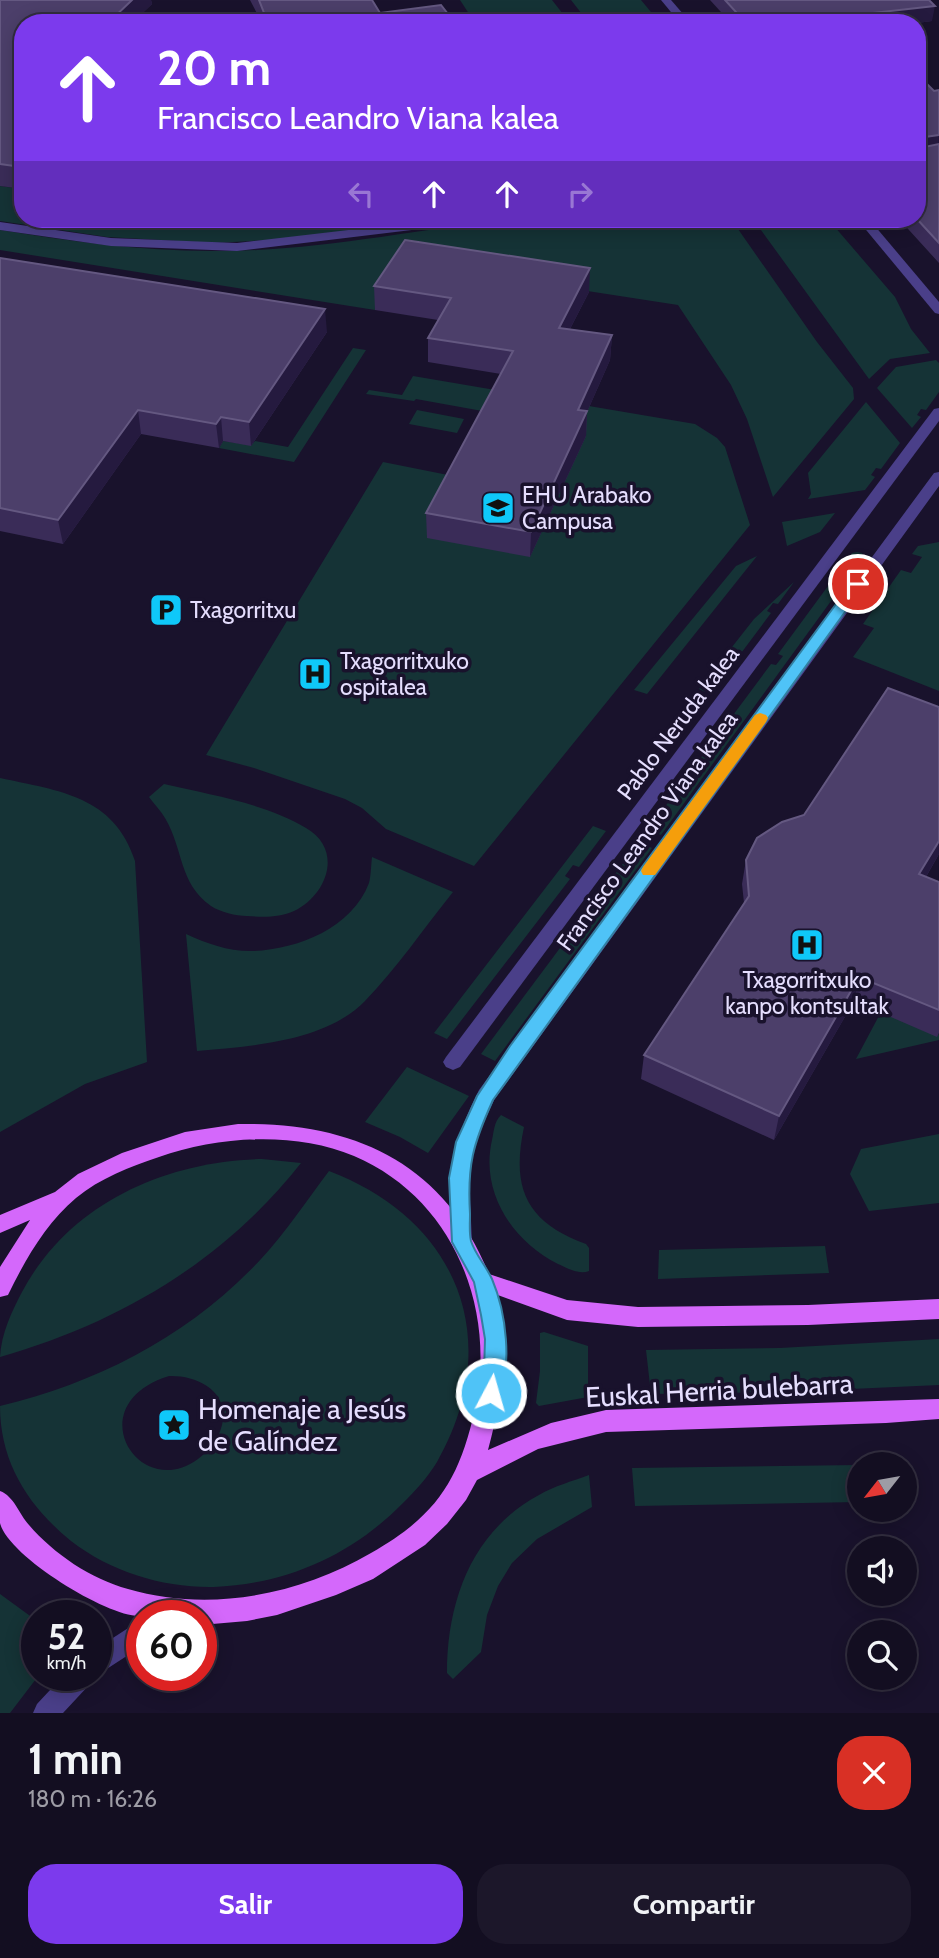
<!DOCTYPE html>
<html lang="es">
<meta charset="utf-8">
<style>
:root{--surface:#130e21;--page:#1c172a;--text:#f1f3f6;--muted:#9d9ca5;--line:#322e3f;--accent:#7c3aed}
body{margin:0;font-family:Cabin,sans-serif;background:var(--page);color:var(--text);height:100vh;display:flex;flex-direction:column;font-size:26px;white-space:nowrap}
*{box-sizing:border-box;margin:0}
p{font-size:23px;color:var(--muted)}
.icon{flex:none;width:38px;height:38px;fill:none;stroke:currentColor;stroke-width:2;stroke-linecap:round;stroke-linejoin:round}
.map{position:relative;height:1713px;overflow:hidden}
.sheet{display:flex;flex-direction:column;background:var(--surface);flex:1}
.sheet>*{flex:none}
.top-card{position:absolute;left:14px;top:14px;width:912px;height:214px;border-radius:28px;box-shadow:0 4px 18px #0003,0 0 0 2px var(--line);background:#7c3aed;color:#fff;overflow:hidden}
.needle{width:46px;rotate:239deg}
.tools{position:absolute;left:847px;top:1452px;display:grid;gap:14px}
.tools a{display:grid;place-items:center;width:70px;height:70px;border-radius:50%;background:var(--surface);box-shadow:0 4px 18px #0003,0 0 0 2px var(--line);font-size:35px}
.speed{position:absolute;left:21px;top:1600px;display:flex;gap:14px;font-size:35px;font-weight:700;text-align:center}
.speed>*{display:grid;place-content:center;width:91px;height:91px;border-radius:50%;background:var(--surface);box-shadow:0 4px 18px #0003,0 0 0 2px var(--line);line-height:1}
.speed small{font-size:18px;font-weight:400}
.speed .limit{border:10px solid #d22;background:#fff;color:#111}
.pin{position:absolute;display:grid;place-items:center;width:60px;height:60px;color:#fff;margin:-30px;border:4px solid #fff;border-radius:50%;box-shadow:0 2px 7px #0007}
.me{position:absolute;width:77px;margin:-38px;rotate:6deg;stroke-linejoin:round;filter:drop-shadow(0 0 5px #0008)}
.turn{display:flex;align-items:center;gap:24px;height:147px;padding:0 28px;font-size:32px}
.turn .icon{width:91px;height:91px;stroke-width:2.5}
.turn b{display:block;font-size:49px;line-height:60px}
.lanes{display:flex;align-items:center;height:66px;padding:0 28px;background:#0003;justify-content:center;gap:35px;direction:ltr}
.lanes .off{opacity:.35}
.round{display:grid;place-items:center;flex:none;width:74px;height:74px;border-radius:28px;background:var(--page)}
.overview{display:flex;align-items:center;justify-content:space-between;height:119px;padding:0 28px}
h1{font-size:42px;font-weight:700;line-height:52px}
.cta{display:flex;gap:14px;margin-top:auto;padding:14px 28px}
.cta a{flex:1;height:80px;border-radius:28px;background:var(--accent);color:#fff;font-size:28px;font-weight:700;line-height:80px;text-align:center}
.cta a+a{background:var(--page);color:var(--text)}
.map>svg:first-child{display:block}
.green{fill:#153336;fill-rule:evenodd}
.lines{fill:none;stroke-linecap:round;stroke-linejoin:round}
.pedestrian{fill:#4a3f89;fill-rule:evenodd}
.minor{fill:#4a3f89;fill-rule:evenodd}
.primary{fill:#d468fb;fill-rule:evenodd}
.wall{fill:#3a2c58}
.shaded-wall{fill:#251a3f}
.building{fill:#4c3f6a;stroke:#645881;stroke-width:2}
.route{fill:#4fc3f7;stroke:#337fa1;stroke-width:2}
.slow{fill:#f59e0b}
.labels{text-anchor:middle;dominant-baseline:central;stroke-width:7;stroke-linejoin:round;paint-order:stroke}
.poi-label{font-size:23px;fill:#e5defe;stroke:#19122c;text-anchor:start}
.street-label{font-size:23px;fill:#e5defe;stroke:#19122c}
.near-street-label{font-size:28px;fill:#e5defe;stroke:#19122c}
.near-poi-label{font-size:28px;fill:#e5defe;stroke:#19122c;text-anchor:start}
</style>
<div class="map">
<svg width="939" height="1713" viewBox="0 0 939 1713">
<rect width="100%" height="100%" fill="#19122c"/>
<g class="green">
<polygon points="460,0 552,0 570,23 475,23"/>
<polygon points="571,0 641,0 660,23 589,23"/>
<polygon points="0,186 23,189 23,219 440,219 285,239 215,243 107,237 0,221"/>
<path d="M507,219h224l86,123 36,46 1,11 -81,98 -26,-78 -16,-34 -53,-80 -272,-42 -31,47 -375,-60v-20c70,11 140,21 211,21 98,1 199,-20 296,-32z"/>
<polygon points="753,219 828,219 895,297 911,329 930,353 890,359 869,379"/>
<polygon points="353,348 366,350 294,462 219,448 223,441 251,445 255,441 288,447"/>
<polygon points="936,360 939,363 939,392 926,410 921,409 917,415 921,417 912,428 877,388 896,367"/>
<polygon points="413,376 695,424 717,438 725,447 750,525 474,866 386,829 362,808 345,799 254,768 206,755 383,462 458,477 544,422 416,399 414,401 366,394 369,390 402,395"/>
<polygon points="866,402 900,443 881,469 876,468 871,475 875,477 865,490 808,499 811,494 808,473"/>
<polygon points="417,410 464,419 457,433 409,424"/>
<polygon points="835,513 820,532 787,546 782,522"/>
<polygon points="939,542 939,691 853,657 874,628 863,624 901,570 911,573 922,557 912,554 918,546"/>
<polygon points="857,552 862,553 863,557 661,835 648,830 708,748 713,750 721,740 716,738 771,664 776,665 783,656 778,654 828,586 833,587 839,580 834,578 852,553"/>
<polygon points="757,556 647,694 634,690 736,566"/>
<polygon points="794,582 778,604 773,603 767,611 771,613 718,684 713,682 705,692 699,689 754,619"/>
<path d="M0,778c60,13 114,18 135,83l12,201 -62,22 -85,48z"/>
<path d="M164,784c47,11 100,19 142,44 38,22 21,67 -12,83 -15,7 -32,6 -47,5 -11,0 -27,-4 -36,-10 -33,-24 -27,-56 -46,-88 -4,-7 -11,-14 -16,-21z"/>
<polygon points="593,826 606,831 579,867 573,865 565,876 570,879 447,1039 434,1033"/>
<polygon points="639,842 652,848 495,1061 481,1054"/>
<path d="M372,857l81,35c-29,36 -56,76 -88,109 -40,41 -114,45 -168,50l-11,-117c22,10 44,18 68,17 44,-2 98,-23 115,-68 2,-7 2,-18 3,-26z"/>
<polygon points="881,1012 937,1036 939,1034 939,1040 856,1059"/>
<polygon points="407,1067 469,1096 428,1153 400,1137 365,1122"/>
<path d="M501,1115l23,12c-13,61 2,95 62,117l3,4v23c-10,4 -22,-3 -31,-7 -46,-23 -78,-72 -66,-124 2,-9 2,-18 9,-25z"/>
<polygon points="939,1134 939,1203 869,1211 850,1174 861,1149"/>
<path d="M262,1159l39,4c-77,98 -182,160 -301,194 1,-23 12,-46 22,-65 47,-89 144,-131 240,-133z"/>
<path d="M329,1171c129,49 177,169 108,291 -9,15 -22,29 -34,41 -51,52 -116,81 -189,84 -50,1 -103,-15 -143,-46 -43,-35 -71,-79 -71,-135 100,-24 190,-71 261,-147 25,-27 46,-59 68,-88zM169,1376c28,-1 61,15 53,49 -4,15 -12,25 -24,34 -60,44 -120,-55 -29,-83z"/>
<polygon points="825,1246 829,1273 658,1279 659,1250"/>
<polygon points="544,1332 588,1346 588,1397 539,1406 536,1403 540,1371 540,1333"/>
<polygon points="939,1339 939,1385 785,1392 651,1394 646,1350 780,1348"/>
<polygon points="859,1465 859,1502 635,1506 632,1468"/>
<path d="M589,1475l3,32 -55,32 -25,24 -14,23 -11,29 -6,37 -28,27 -6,-6c0,-72 25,-142 92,-178 15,-9 34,-14 50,-20z"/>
<polygon points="0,1594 37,1621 37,1675 39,1675 10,1713 0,1713"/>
</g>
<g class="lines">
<g class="pedestrian">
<polygon points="443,219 476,219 470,223 237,251 111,246 0,230 0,222 111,238 237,243"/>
<polygon points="939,408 939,421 460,1067 453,1070 446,1067 443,1062 446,1057 934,409"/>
</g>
<g class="minor">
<polygon points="661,0 671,0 691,23 680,23"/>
<polygon points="857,219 869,219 939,302 939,314 935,313"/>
<path d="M939,472v14l-445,614 -19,42 -6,36 3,64 -3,6 -7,3 -7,-3 -3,-6c-3,-67 -4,-90 27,-152l455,-617z"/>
<polygon points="142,1619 142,1646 96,1676 93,1675 90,1684 63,1713 33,1713 37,1704 64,1675 96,1675 96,1649"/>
</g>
<path class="primary" d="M238,1124c115,-2 206,38 251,150l78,26 71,7 170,-2 131,-6v20l-131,6 -170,2 -71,-7 -72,-26c15,52 7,104 -7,156l63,-27 55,-13 333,-11v20l-53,4 -280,9 -68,17 -61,31 -11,20 -19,24 -22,21 -52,34 -37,16 -59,20 -30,6 -46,4v-10c-20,0 -45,2 -62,1 -33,0 -131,-60 -139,-93 0,-9 0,-23 0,-32 14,5 19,23 29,34 25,29 62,54 99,64 81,24 171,6 243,-36 65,-37 88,-72 104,-144 22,-101 -22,-211 -121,-253 -59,-25 -136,-20 -195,1 -29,10 -59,21 -83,41 -30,25 -51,62 -68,97l-8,2v-30l30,-47 -30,13v-18l55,-23 23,-18 44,-21 63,-21z"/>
</g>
<g class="wall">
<polygon points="0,0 151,0 152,4 132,23 23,23 23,189 0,186"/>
<polygon points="250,0 372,0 380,13 455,23 262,23"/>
<polygon points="710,0 929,0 932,21 917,23 731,23"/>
<polygon points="939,90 939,263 899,219 917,219 934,91"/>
<polygon points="0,258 327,332 251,446 223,441 219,448 141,434 63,544 0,531"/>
<polygon points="374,286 589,292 570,329 612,335 610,360 587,412 586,436 530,557 427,538 426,513 501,374 428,362 428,338 438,320 375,310"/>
<polygon points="939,707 939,854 926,877 939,882 939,1033 937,1037 854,1001 774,1140 641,1079 644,1055 744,903 742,884 746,860 804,815"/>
</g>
<g class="shaded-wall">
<polygon points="132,0 151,0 152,4 132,23 108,23"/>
<polygon points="935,6 932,21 917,23 854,23 855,15"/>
<polygon points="939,135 939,150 917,154 918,138"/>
<polygon points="590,268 589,292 558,352 559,328"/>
<polygon points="325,309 327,332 251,446 249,422"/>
<polygon points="612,335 610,360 587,412 586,436 530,557 531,532 578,410"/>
<polygon points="138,410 141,434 63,544 58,520"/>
<polygon points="221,417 223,441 219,448 216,424"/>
<polygon points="939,841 939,854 913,899 919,874"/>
<polygon points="859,977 854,1001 774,1140 779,1116"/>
</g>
<g class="building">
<polygon points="0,0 132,0 108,23 23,23 23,166 21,167 0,164"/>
<polygon points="259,0 372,0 380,13 441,5 455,23 268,23"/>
<polygon points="725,0 929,0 935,6 855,15 863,23 746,23"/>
<polygon points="917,74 934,91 939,90 939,135 918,138 917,146 920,148 939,144 939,243 917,219"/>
<polygon points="405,240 590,268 559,328 612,335 578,410 587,411 531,532 426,513 513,351 428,338 451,298 374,286"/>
<polygon points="0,258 325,309 249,422 221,417 216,424 138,410 58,520 0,508"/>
<polygon points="888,688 939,707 939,841 919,874 939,882 939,1010 859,977 779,1116 644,1055 749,896 746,860 757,838 782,822 804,815"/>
</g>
<path class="route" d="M858,579l7,5 -2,3 -370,513c-20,44 -26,65 -23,114 0,8 -1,19 1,27 4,13 15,25 21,38 14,33 21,87 6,121l-7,3 -8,-3 -3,-7 4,-21 1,-33 -4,-24 -7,-33 -22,-40 -3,-64 7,-36 21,-46 33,-50 343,-465z"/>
<polygon class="slow" points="760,713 766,715 768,718 766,722 655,875 643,875 641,871 643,867 755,715"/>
<defs>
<symbol id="university-square" viewBox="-11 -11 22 22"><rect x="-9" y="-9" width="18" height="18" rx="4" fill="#0fc8f9" stroke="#19122c"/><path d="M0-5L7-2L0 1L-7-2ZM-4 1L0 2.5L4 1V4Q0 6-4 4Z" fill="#111"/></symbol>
<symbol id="parking-square" viewBox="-11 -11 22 22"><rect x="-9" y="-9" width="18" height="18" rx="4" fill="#0fc8f9" stroke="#19122c"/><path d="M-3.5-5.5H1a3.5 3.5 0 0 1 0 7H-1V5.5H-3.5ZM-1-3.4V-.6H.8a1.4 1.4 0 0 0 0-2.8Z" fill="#111"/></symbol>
<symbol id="hospital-square" viewBox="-11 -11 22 22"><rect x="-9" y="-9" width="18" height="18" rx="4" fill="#0fc8f9" stroke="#19122c"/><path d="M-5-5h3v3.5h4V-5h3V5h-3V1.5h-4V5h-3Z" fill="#111"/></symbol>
<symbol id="sight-square" viewBox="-11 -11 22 22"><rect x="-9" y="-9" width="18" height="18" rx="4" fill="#0fc8f9" stroke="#19122c"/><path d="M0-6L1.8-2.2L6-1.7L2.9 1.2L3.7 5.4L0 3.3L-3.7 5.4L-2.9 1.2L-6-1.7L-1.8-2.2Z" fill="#111"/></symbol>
</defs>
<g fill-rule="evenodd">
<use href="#university-square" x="479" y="489" width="38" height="38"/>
<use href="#parking-square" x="147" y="591" width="38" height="38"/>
<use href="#hospital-square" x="296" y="655" width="38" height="38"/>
<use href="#hospital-square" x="788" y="926" width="38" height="38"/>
<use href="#sight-square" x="155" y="1406" width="38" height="38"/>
</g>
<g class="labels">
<g class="poi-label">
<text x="522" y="495">EHU Arabako<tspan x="522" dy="26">Campusa</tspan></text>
<text x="190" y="610">Txagorritxu</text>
<text x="340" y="661">Txagorritxuko<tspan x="340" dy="26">ospitalea</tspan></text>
<text x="807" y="980" text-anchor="middle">Txagorritxuko<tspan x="807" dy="26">kanpo kontsultak</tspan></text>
</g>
<g class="street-label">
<text transform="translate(678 723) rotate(-53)">Pablo Neruda kalea</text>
<text transform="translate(647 831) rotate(-54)">Francisco Leandro Viana kalea</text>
</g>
<g class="near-street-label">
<text transform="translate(719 1390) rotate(-3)">Euskal Herria bulebarra</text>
</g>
<g class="near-poi-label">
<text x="198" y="1409">Homenaje a Jesús<tspan x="198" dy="32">de Galíndez</tspan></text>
</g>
</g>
</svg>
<div class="tools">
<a><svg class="needle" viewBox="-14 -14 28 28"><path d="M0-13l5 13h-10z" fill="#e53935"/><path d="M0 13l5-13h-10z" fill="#9d9ca5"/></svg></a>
<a><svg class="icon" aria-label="sound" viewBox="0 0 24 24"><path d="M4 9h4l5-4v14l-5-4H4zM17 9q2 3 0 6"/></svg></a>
<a><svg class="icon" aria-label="search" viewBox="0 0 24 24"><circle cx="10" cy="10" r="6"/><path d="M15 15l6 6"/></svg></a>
</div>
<div class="speed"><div>52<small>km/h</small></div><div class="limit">60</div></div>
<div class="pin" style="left:858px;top:584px;background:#d93025"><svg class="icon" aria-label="arrive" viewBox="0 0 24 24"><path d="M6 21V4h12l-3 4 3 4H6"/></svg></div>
<svg class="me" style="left:491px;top:1393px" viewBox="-20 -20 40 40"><circle r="17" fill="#4fc3f7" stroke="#fff" stroke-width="3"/><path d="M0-11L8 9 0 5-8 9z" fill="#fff"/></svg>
<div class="top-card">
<div class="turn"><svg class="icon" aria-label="ahead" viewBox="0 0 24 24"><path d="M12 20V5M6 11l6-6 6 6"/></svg><div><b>20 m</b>Francisco Leandro Viana kalea</div></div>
<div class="lanes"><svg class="icon off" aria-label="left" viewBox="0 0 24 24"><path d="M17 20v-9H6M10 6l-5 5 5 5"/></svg><svg class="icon" aria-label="ahead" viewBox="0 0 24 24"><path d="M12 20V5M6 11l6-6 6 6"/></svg><svg class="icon" aria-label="ahead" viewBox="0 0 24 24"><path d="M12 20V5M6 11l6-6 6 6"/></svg><svg class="icon off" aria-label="right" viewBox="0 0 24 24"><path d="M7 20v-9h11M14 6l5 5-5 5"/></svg></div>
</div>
</div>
<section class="sheet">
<div class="overview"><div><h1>1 min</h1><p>180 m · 16:26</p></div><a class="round" style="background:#d93025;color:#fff"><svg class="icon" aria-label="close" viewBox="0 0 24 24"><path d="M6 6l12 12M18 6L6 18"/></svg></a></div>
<div class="cta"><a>Salir</a><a>Compartir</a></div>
</section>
